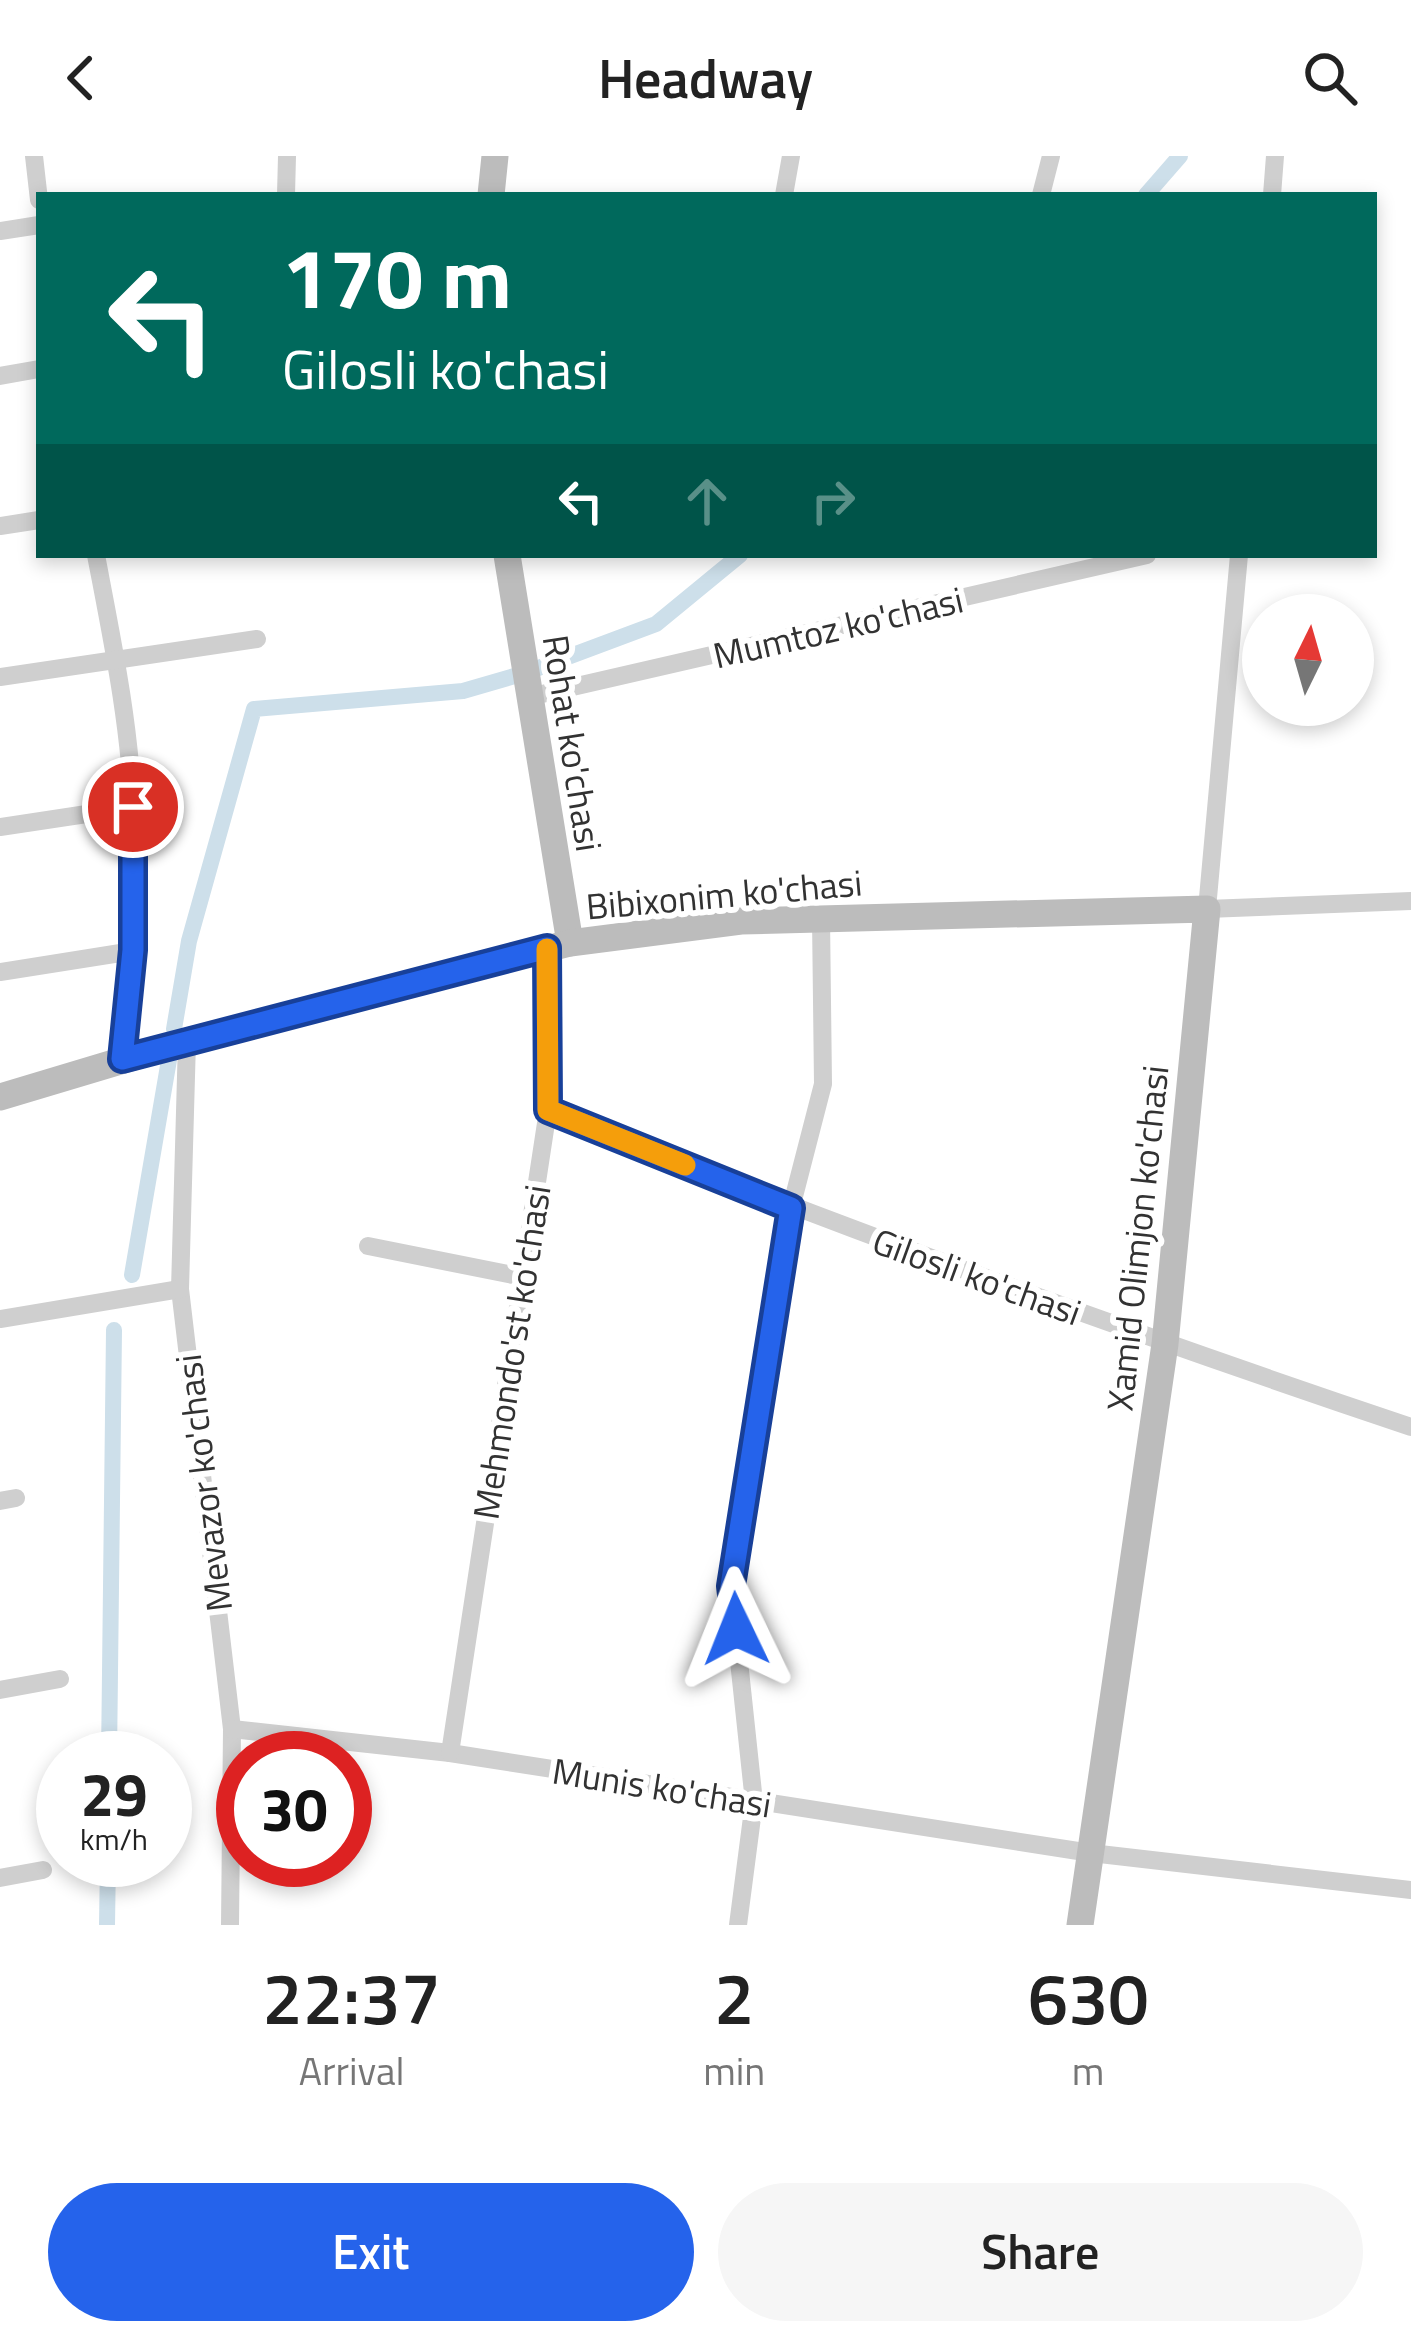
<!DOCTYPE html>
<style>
:root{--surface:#fff;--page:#f6f6f6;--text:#222;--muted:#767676;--accent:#2563eb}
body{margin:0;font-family:"Titillium Web",sans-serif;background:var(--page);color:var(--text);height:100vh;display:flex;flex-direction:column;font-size:45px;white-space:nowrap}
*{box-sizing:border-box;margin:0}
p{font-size:39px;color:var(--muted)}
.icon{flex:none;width:66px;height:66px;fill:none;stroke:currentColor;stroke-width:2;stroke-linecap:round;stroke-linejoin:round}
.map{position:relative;height:1769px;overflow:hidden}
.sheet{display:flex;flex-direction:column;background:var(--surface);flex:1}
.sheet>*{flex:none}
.guide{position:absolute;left:36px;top:36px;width:1341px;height:366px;border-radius:0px;box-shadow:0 6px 18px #0003;background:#00695c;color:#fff;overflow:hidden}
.needle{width:78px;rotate:5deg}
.controls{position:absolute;left:1242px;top:438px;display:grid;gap:24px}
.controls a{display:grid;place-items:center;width:132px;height:132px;border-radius:50%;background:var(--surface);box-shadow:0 6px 18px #0003;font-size:60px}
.speed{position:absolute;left:36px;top:1575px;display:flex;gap:24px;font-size:60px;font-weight:700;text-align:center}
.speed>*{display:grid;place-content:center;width:156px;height:156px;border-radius:50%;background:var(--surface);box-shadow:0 6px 18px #0003;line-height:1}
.speed small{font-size:30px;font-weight:400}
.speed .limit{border:18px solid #d22;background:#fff;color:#111}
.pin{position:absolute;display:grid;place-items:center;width:102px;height:102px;color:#fff;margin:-51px;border:6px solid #fff;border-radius:50%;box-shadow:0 3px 12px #0007}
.me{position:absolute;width:132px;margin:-66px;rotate:358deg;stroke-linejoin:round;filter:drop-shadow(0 0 9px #0008)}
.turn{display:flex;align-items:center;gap:42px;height:252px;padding:0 48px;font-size:54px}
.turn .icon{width:156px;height:156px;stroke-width:2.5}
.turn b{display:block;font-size:84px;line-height:102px}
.lanes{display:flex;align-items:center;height:114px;padding:0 48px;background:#0003;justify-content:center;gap:60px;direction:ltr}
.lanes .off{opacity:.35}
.eta{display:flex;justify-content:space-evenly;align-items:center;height:204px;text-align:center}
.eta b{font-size:72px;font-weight:600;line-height:84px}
.action{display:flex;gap:24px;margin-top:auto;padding:24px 48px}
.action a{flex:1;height:138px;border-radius:72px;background:var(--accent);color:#fff;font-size:48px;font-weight:600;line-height:138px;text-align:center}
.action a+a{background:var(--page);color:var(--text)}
header{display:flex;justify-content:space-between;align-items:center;height:156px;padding:0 48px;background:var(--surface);font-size:54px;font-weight:600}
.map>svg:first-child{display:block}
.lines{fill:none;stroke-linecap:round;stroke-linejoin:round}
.canal{stroke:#cddfea;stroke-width:16}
.street{stroke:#cfcfcf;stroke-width:18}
.secondary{stroke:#bcbcbc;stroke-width:27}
.route-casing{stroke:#184099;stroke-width:30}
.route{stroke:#2563eb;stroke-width:21}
.slow{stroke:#f59e0b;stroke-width:21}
.labels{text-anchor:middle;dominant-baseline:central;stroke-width:12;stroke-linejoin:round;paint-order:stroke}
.street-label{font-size:36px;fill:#323232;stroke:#fff}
</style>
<header><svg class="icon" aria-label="back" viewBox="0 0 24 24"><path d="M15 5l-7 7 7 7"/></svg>Headway<svg class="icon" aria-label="search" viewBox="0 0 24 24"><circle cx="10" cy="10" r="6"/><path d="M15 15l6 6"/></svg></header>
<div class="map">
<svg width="1411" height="1769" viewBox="0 0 1411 1769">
<rect width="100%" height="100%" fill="#fff"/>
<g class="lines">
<g class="canal">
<polyline points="1146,39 1180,0"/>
<polyline points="174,873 189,785 254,553 463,535 525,517 656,468 740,399"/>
<polyline points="132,1119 169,904"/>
<polyline points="109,1602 114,1174"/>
<polyline points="107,1769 108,1704"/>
</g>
<g class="street">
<polyline points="34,0 39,44"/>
<polyline points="286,39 287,0"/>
<polyline points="784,39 791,0"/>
<polyline points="1041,39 1051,0"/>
<polyline points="1272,39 1275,0"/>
<polyline points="0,75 39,69"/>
<polyline points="0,220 39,213"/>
<polyline points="0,370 39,364"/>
<path d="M96,399c16,84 34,170 37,255 2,84 -3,166 -11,249"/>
<polyline points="1239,399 1207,753 1411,745"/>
<polyline points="0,521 257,483"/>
<polyline points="529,541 1147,399"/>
<polyline points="0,671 133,651"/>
<polyline points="0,816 133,795"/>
<polyline points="187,885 180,1133 232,1573 230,1769"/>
<path d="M548,954c285,115 572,219 863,317"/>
<polyline points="368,1090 523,1121"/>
<polyline points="0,1163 180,1133"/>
<polyline points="0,1345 16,1342"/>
<polyline points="0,1534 60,1523"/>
<polyline points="232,1573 450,1597 1091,1697 1411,1734"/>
<polyline points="450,1597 548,954 547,792"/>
<polyline points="0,1722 43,1714"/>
<polyline points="738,1769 754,1646 731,1430 791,1052 823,928 821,762"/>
</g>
<g class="secondary">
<polyline points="491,39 495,0"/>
<polyline points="507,399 570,787"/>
<polyline points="0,941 187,885 570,787 741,765 1207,753 1165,1188 1080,1769"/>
</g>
</g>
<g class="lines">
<defs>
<polyline id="route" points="133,651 133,794 122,903 547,792 548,954 791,1052 731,1430 736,1473"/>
</defs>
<use href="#route" class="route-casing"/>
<use href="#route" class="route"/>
<polyline class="slow" points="547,793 548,954 685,1009"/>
</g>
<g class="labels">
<g class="street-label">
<text transform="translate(838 471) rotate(-13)">Mumtoz ko'chasi</text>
<text transform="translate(573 587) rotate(81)">Rohat ko'chasi</text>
<text transform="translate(724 738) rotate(-5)">Bibixonim ko'chasi</text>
<text transform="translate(1137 1082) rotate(-84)">Xamid Olimjon ko'chasi</text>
<text transform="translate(977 1120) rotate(20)">Gilosli ko'chasi</text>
<text transform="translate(511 1196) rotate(-81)">Mehmondo'st ko'chasi</text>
<text transform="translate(203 1327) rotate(-97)">Mevazor ko'chasi</text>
<text transform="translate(662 1631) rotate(9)">Munis ko'chasi</text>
</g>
</g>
</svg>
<div class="controls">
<a><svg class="needle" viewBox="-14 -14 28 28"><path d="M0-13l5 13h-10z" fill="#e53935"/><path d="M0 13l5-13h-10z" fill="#767676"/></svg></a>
</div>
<div class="speed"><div>29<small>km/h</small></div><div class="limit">30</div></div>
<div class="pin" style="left:133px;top:651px;background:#d93025"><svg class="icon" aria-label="arrive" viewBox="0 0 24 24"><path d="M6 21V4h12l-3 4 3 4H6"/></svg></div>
<svg class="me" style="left:736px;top:1473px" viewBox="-20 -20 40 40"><path d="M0-17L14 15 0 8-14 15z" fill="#2563eb" stroke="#fff" stroke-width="4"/></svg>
<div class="guide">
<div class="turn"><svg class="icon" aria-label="left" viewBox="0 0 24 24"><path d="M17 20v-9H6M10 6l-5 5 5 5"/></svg><div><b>170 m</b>Gilosli ko'chasi</div></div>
<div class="lanes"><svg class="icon" aria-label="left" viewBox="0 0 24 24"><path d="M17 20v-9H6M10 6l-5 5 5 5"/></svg><svg class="icon off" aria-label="ahead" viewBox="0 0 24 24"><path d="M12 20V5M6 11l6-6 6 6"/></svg><svg class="icon off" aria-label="right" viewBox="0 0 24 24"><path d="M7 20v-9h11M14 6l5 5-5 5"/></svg></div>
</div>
</div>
<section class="sheet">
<div class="eta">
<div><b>22:37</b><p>Arrival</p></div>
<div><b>2</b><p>min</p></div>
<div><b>630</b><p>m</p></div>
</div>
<div class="action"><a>Exit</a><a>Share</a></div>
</section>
